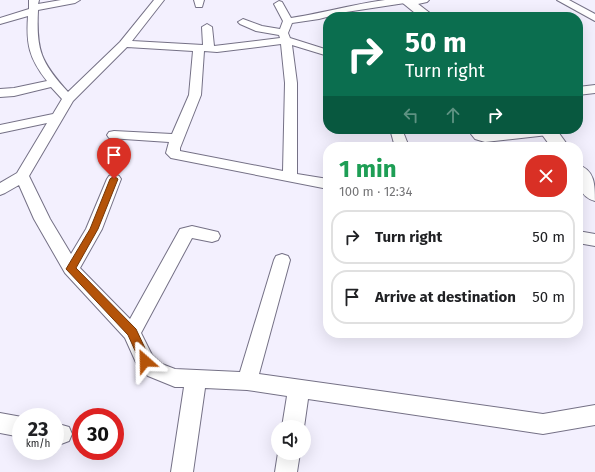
<!DOCTYPE html>
<meta charset="utf-8">
<style>
:root{--surface:#fff;--page:#f6f6f6;--text:#202124;--muted:#757577;--line:#e0e0e0}
body{margin:0;font-family:"Fira Sans",sans-serif;background:var(--page);color:var(--text);height:100vh;display:flex;flex-direction:column;font-size:15px;white-space:nowrap}
*{box-sizing:border-box;margin:0}
p{font-size:13px;color:var(--muted)}
.icon{flex:none;width:22px;height:22px;fill:none;stroke:currentColor;stroke-width:2;stroke-linecap:round;stroke-linejoin:round}
.map{position:relative;flex:1;overflow:hidden}
.sheet{position:absolute;left:323px;top:142px;width:260px;height:196px;display:flex;flex-direction:column;background:var(--surface);border-radius:16px;box-shadow:0 4px 16px #0002}
.sheet>*{flex:none}
.hud{position:absolute;left:323px;top:12px;width:260px;height:122px;border-radius:16px;box-shadow:0 4px 16px #0002;background:#0b6e4f;color:#fff;overflow:hidden}
.buttons{position:absolute;left:271px;top:420px;display:grid;gap:8px}
.buttons a{display:grid;place-items:center;width:40px;height:40px;border-radius:50%;background:var(--surface);box-shadow:0 4px 16px #0002;font-size:20px}
.speed{position:absolute;left:12px;top:408px;display:flex;gap:8px;font-size:20px;font-weight:700;text-align:center}
.speed>*{display:grid;place-content:center;width:52px;height:52px;border-radius:50%;background:var(--surface);box-shadow:0 4px 16px #0002;line-height:1}
.speed small{font-size:10px;font-weight:400}
.speed .limit{border:6px solid #d22;background:#fff;color:#111}
.pin{position:absolute;display:grid;place-items:center;width:34px;height:34px;color:#fff;margin:-41px -17px;border-radius:50% 50% 50% 0;rotate:-45deg;box-shadow:0 0 4px #0007}
.pin .icon{rotate:45deg}
.me{position:absolute;width:44px;margin:-22px;rotate:335deg;stroke-linejoin:round;filter:drop-shadow(0 0 3px #0008)}
.turn{display:flex;align-items:center;gap:14px;height:84px;padding:0 16px;font-size:18px}
.turn .icon{width:52px;height:52px;stroke-width:2.5}
.turn b{display:block;font-size:28px;line-height:34px}
.lanes{display:flex;align-items:center;height:38px;padding:0 16px;background:#0003;justify-content:center;gap:20px;direction:ltr}
.lanes .off{opacity:.35}
.round{display:grid;place-items:center;flex:none;width:42px;height:42px;border-radius:16px;background:var(--page)}
.head{display:flex;align-items:center;justify-content:space-between;height:68px;padding:0 16px}
h1{font-size:24px;font-weight:700;line-height:30px;color:#1e9e55}
ul{padding:0;list-style:none}
li{display:flex;align-items:center;gap:12px;height:54px;margin:0 8px 6px;padding:0 8px;border:2px solid var(--line);border-radius:16px}
li div{flex:1}
li b{display:block;font-size:15px}
li em{font-style:normal}
.map>svg:first-child{display:block}
.lines{fill:none;stroke-linecap:round;stroke-linejoin:round}
.street-casing{stroke:#757186;stroke-width:2}
.secondary-casing{stroke:#757186;stroke-width:2}
.street{fill:#fff;fill-rule:evenodd}
.secondary{fill:#fff;fill-rule:evenodd}
.route{fill:#b45309;stroke:#753606}
</style>
<div class="map">
<svg width="595" height="472" viewBox="0 0 595 472">
<rect width="100%" height="100%" fill="#f3f0fe"/>
<g class="lines">
<defs>
<g id="street">
<path d="M29,0h10l-1,4 23,-4h19l-5,3 -37,7c-2,41 3,52 30,82l52,-50 34,-42h10l-32,41 71,4 -1,-18 5,-3 5,3 2,19 66,-8 -1,-3 -23,-4 -16,-7 -2,-2 5,-3 19,7 18,3 3,-8 -9,-17 5,-3 3,1 9,16c32,-5 63,-14 94,-18 15,0 29,0 44,0l-2,2 -18,4 -4,-3 -59,9 -27,7 -27,4 -4,10 2,5 38,12v6l-36,-11 5,38v91l31,5v10l-157,-31 -5,-5 3,-11 -60,-4 -2,-3 2,-3 5,-1 58,3 17,-39 4,-44 -66,-4 -54,54 -44,75 21,43 21,35 15,-25 21,-50 2,-3 5,-2 5,2 2,3 -19,50 -22,39 50,51 50,-90 12,-3 26,6 2,4 -2,4 -6,2 -20,-4 -51,95 11,22 10,9 13,5 65,3 34,-112 2,-4 6,-2 6,2 2,4 -31,114 284,40 52,-9v20l-52,9 -235,-35 -4,28h-22l5,-31 -40,-6 -42,-2 -12,84h-22l13,-85h-9l-27,-11 -10,-9 -13,-29 -60,-65 -31,-54 -15,-34 -14,8 -5,2v-12l17,-10 30,-50 -47,10v-8l53,-11 9,-15 -11,-12 -37,9 -14,1v-8l14,-1 33,-7c-18,-23 -21,-37 -19,-65l-28,8v-6l29,-9zM281,44l4,39 -2,88 -103,-20v-3l21,-53 3,-44 13,1z"/>
<polygon points="194,0 204,0 202,7 196,7"/>
<polygon points="557,0 569,0 595,14 595,21"/>
<polygon points="518,13 521,14 522,17 507,17 509,15"/>
<polygon points="595,85 595,93 578,95 578,87"/>
<polygon points="390,129 402,129 409,147 395,147"/>
<polygon points="467,129 480,129 486,134 531,129 553,129 554,131 553,134 548,135 485,142 475,139"/>
<polygon points="578,231 595,234 595,246 578,243"/>
<polygon points="0,413 22,417 21,437 0,433"/>
<polygon points="55,423 69,427 72,434 69,441 61,444 55,443"/>
<polygon points="278,453 300,453 297,472 275,472"/>
</g>
<g id="secondary">
<polygon points="399,0 413,0 435,17 420,17"/>
<polygon points="538,129 556,129 569,147 551,147"/>
<path d="M578,165c17,5 17,20 17,36 -18,-5 -17,-21 -17,-36z"/>
</g>
</defs>
<use href="#street" class="street-casing"/>
<use href="#secondary" class="secondary-casing"/>
<use href="#street" class="street"/>
<use href="#secondary" class="secondary"/>
</g>
<polygon class="route" points="114,176 118,179 98,229 76,268 136,329 151,361 149,364 145,366 141,364 128,335 66,269 90,229 110,179"/>
</svg>
<div class="buttons">
<a><svg class="icon" aria-label="sound" viewBox="0 0 24 24"><path d="M4 9h4l5-4v14l-5-4H4zM17 9q2 3 0 6"/></svg></a>
</div>
<div class="speed"><div>23<small>km/h</small></div><div class="limit">30</div></div>
<div class="pin" style="left:114px;top:179px;background:#d93025"><svg class="icon" aria-label="arrive" viewBox="0 0 24 24"><path d="M6 21V4h12l-3 4 3 4H6"/></svg></div>
<svg class="me" style="left:145px;top:361px" viewBox="-20 -20 40 40"><path d="M0-17L14 15 0 8-14 15z" fill="#b45309" stroke="#fff" stroke-width="4"/></svg>
<div class="hud">
<div class="turn"><svg class="icon" aria-label="right" viewBox="0 0 24 24"><path d="M7 20v-9h11M14 6l5 5-5 5"/></svg><div><b>50 m</b>Turn right</div></div>
<div class="lanes"><svg class="icon off" aria-label="left" viewBox="0 0 24 24"><path d="M17 20v-9H6M10 6l-5 5 5 5"/></svg><svg class="icon off" aria-label="ahead" viewBox="0 0 24 24"><path d="M12 20V5M6 11l6-6 6 6"/></svg><svg class="icon" aria-label="right" viewBox="0 0 24 24"><path d="M7 20v-9h11M14 6l5 5-5 5"/></svg></div>
</div>
<section class="sheet">
<div class="head"><div><h1>1 min</h1><p>100 m · 12:34</p></div><a class="round" style="background:#d93025;color:#fff"><svg class="icon" aria-label="close" viewBox="0 0 24 24"><path d="M6 6l12 12M18 6L6 18"/></svg></a></div>
<ul>
<li><svg class="icon" aria-label="right" viewBox="0 0 24 24"><path d="M7 20v-9h11M14 6l5 5-5 5"/></svg><div><b>Turn right</b></div><em>50 m</em></li>
<li><svg class="icon" aria-label="arrive" viewBox="0 0 24 24"><path d="M6 21V4h12l-3 4 3 4H6"/></svg><div><b>Arrive at destination</b></div><em>50 m</em></li>
</ul>
</section>
</div>
